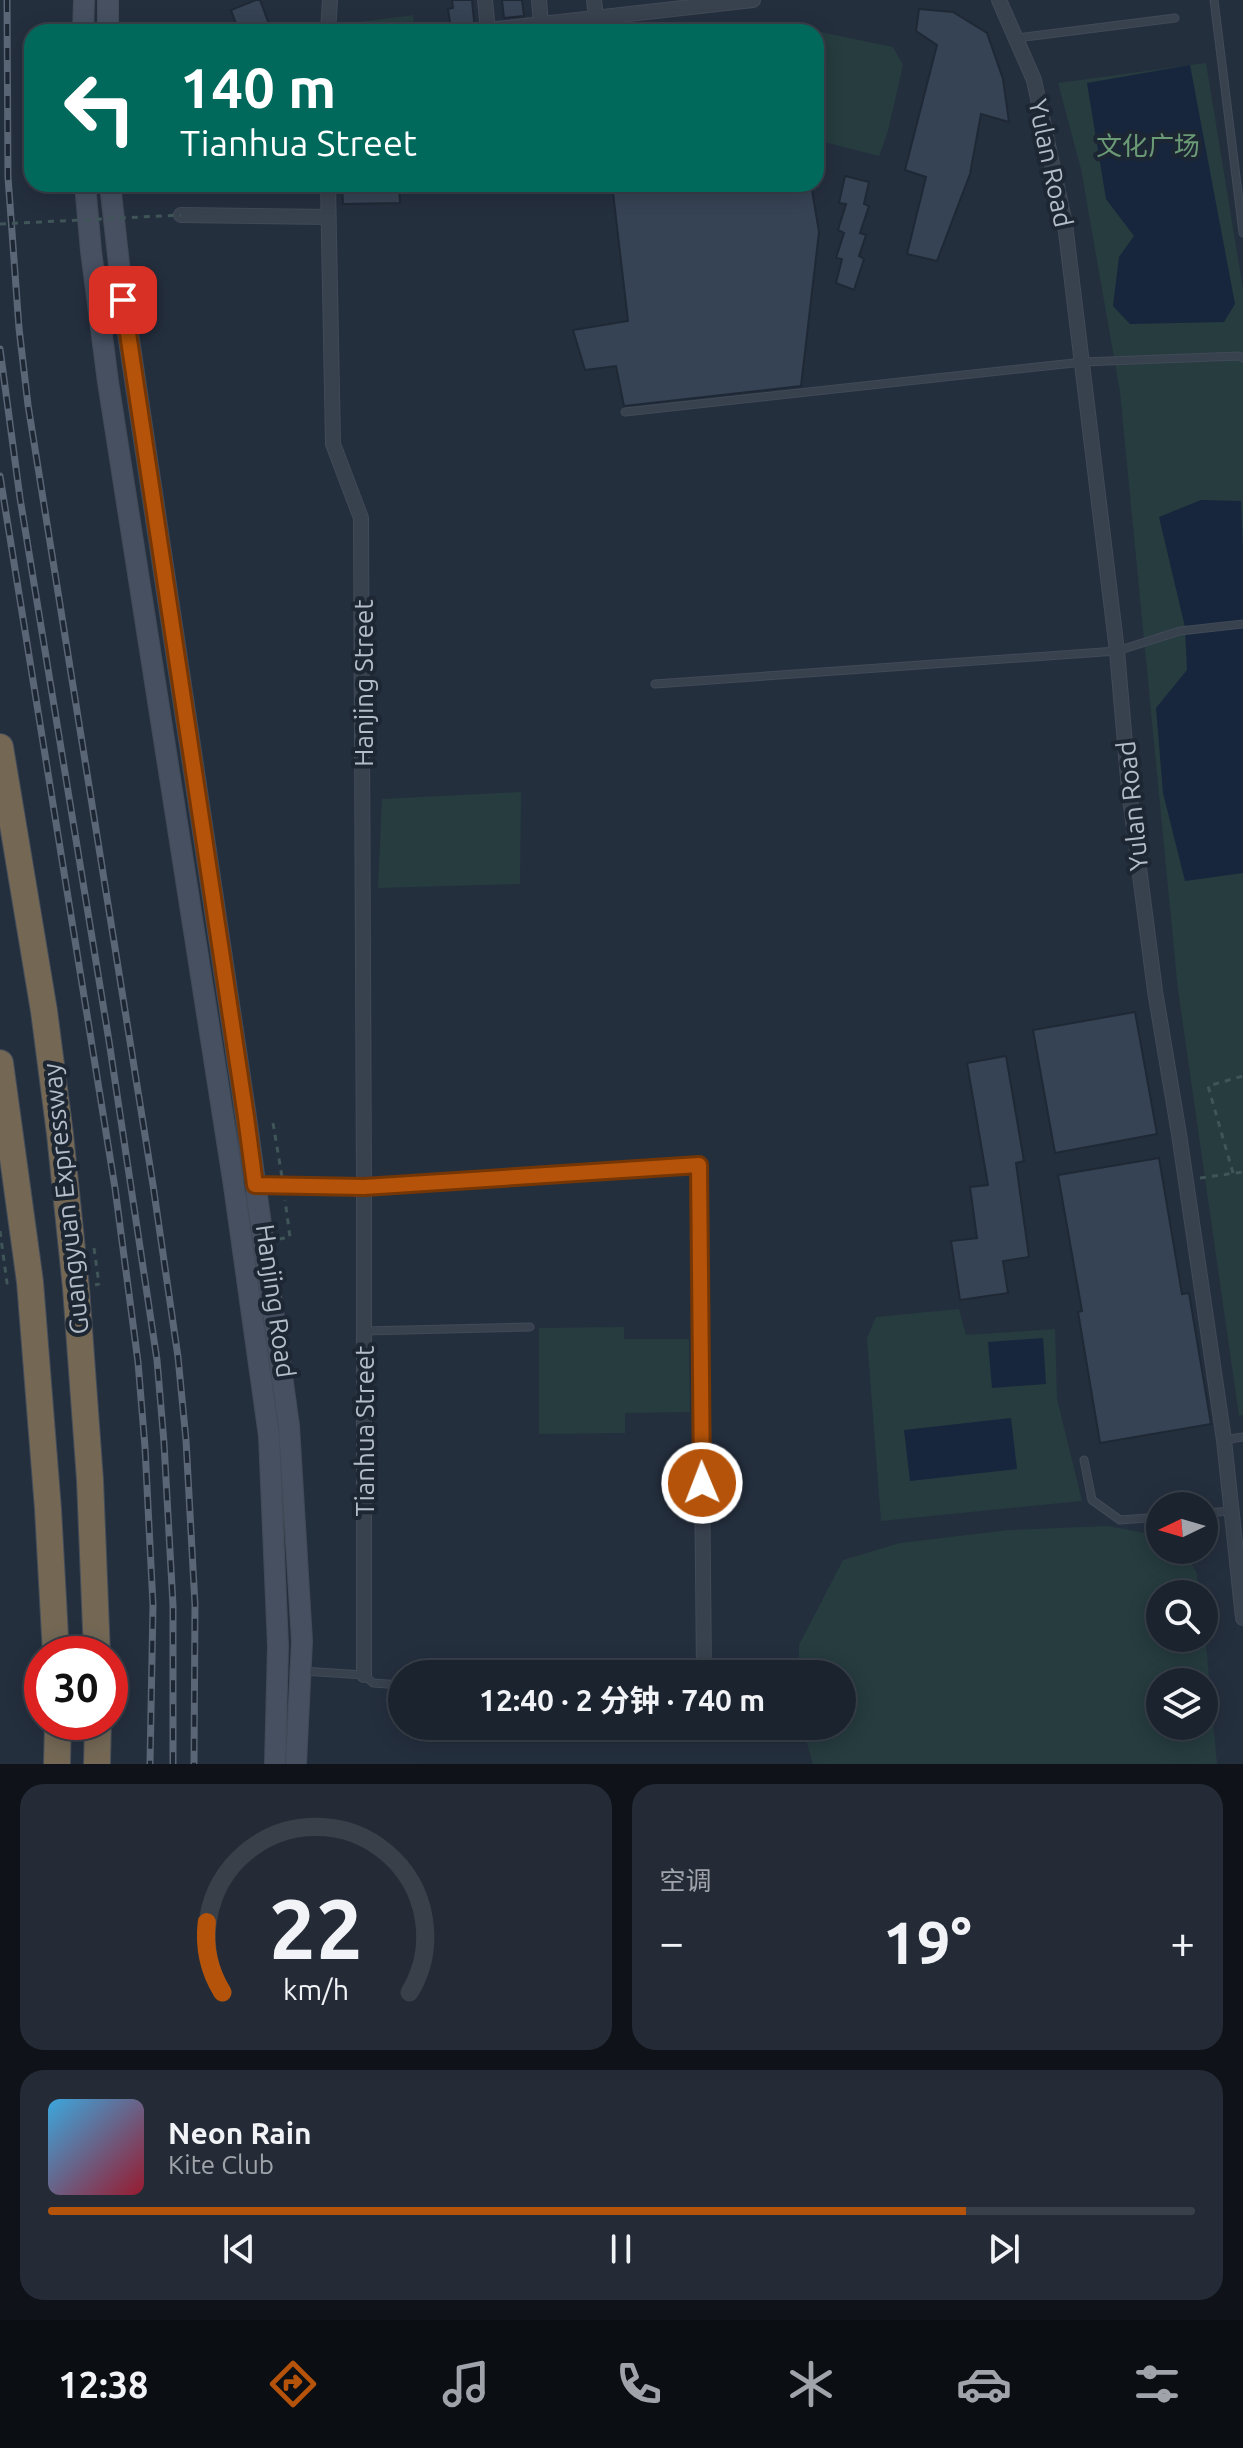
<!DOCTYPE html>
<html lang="zh">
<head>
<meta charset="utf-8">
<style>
  body { margin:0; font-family:Ubuntu,"Noto Sans SC",sans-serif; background:#242b36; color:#f1f3f6; height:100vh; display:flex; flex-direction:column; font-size:30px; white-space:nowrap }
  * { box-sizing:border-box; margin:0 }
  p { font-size:26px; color:#a0a4aa }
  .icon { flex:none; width:44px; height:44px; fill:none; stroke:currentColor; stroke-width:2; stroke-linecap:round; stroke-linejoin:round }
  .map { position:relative; height:1764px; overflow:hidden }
  .details { display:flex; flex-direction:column; gap:20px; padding:20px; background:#0f1319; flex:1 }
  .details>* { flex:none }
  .banner { position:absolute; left:24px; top:24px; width:800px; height:168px; border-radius:24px; box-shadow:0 4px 20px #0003,0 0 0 2px #39404a; background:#00695c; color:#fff; overflow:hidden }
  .needle { width:52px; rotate:265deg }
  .buttons { position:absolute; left:1146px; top:1492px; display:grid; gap:16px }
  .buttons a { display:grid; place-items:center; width:72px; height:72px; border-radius:50%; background:#1b232e; box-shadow:0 4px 20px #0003,0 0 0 2px #39404a; font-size:40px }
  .speed { position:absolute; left:24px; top:1636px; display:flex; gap:16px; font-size:40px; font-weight:700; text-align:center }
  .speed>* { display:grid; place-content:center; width:104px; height:104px; border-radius:50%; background:#1b232e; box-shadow:0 4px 20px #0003,0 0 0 2px #39404a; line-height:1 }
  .speed .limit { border:12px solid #d22; background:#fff; color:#111 }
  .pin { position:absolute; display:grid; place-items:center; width:68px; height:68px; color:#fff; margin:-34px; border-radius:16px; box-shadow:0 4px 12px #0006 }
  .me { position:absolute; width:88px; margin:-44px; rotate:359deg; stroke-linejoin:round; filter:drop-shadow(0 0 6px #0008) }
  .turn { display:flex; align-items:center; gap:28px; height:168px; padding:0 24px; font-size:36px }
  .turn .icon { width:104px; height:104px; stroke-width:2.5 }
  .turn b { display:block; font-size:56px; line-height:68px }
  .big { font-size:60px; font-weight:700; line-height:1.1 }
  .details .card { flex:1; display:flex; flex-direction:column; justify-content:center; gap:12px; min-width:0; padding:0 28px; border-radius:24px; background:#242b36 }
  .details .dial { align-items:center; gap:0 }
  .dial svg { height:208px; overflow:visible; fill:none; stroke:#39404a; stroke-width:7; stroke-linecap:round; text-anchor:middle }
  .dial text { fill:#f1f3f6; stroke:none }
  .song { display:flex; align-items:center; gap:24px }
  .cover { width:96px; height:96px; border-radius:12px; background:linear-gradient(135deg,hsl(200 70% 55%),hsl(350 70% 35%)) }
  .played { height:8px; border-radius:4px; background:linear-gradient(90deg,#b45309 80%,#39404a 80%) }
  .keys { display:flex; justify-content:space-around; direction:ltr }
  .heat { display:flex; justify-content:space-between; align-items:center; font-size:44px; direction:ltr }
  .details .tiles { flex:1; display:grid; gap:20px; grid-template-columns:1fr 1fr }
  .card:last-child { grid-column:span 2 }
  .trip { position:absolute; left:388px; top:1660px; width:468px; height:80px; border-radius:40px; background:#1b232e; box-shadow:0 4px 20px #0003,0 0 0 2px #39404a; font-weight:700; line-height:80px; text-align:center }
  .menu { display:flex; height:128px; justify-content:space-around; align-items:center; background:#0b0e12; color:#a0a4aa }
  .menu .icon { width:56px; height:56px }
  .menu .selected { color:#b45309 }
  .menu b { font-size:36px; color:#f1f3f6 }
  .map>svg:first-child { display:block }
</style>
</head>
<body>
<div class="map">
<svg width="1243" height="1764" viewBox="0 0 1243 1764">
  <rect width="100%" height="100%" fill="#242f3e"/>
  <path fill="#263c3f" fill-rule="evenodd" d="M413 15 415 32H345L344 24Z
    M786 25 893 47 903 65 888 131 879 156 816 140V32H778Z
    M1206 63 1243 289V1415L1239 1416 1178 990 1120 392 1081 169 1058 83Z
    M521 792 520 884 378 888 382 799Z
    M959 1309 966 1335 1055 1329 1057 1399 1082 1501 881 1521 867 1338 876 1317Z
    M624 1327V1339H689L690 1412 625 1413V1433L539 1434V1328Z
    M1108 1526 1160 1536V1550H1182L1196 1571 1200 1594H1160V1638H1204V1622L1217 1764H813L802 1726H842V1674H799V1645L843 1560 900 1543 1009 1530ZM1160 1682H1204V1726H1160Z"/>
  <path fill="#17263c" d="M1190 65 1235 304 1224 322 1130 324 1113 306 1119 257 1134 236 1106 199 1087 83Z
    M1201 500 1241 501 1243 552V873L1185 881 1163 793 1156 708 1187 670 1185 627 1159 517Z
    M1043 1338 1046 1384 992 1388 988 1342Z
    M1011 1418 1017 1469 910 1481 904 1430Z"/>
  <path fill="#364354" stroke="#1f2835" stroke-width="2" d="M256 0H260L272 32H239L231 10Z
    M452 0H472L475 31 456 32 455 23H450L448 9 453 8Z
    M502 0H522L524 16 504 18Z
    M919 9 953 12 987 33 1003 79 1009 122 981 114 970 174 937 261 907 254 926 177 905 170 937 45 916 31Z
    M845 176 869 182 864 204 869 206 860 233 866 235 859 256 864 259 854 290 836 283 842 259 836 258 844 233 838 230 846 204 839 203Z
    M342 184H399L400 203 343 204Z
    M612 184H811L819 232 801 386 624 406 616 366 585 370 573 330 628 321Z
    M1135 1012 1157 1134 1055 1153 1033 1030Z
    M1006 1056 1024 1161 1016 1163 1029 1257 1003 1261 1008 1293 960 1300 951 1241 977 1238 970 1187 988 1185 967 1063Z
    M1159 1158 1182 1294 1189 1293 1211 1424 1100 1443 1078 1312 1082 1311 1058 1175Z"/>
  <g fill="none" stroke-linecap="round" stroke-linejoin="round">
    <g stroke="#414a57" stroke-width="9">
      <path id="lane" d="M1214 0 1243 233
        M1017 38 1175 18
        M625 412 1083 362 1239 356 1243 358
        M655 684 1117 651 1180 631 1243 624
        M364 1331 530 1327
        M1224 1440 1243 1437
        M1084 1460 1092 1500 1120 1520 1160 1517
        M1204 1513 1232 1511
        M303 1671 364 1675 373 1683 402 1685"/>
    </g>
    <g stroke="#414a57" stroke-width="16">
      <path id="street" d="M485 0 488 30 753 0
        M539 0 541 24
        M594 0 596 17
        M999 0 1034 80 1065 224 1117 651 1129 790 1155 991 1179 1134 1224 1440 1243 1618
        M328 32 330 0
        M328 184 333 444 361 518 364 1187 699 1165 704 1674
        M181 215 328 217
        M247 1186 364 1187V1675"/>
    </g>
    <g stroke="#414a57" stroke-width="22">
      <path id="secondary" d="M83 32 84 0
        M108 32V0
        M85 184 91 251 108 382 234 1186 269 1436 278 1646 275 1764
        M110 184 123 300 246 1117 289 1426 302 1641 296 1764"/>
    </g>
    <g stroke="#434c59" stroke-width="28">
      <path id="highway" d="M0 747 44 1011 60 1134 76 1288 90 1480 97 1654
        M0 1063 30 1282 48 1509 56 1654
        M57 1764 58 1722
        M97 1764 98 1722"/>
    </g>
    <path stroke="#3f5557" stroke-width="3" stroke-dasharray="6 6" stroke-linecap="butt" d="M1233 1173 1208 1086 1243 1076
      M1200 1178 1243 1172
      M0 1231 7 1283H10
      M279 1239 290 1237 285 1200
      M94 1248 99 1284 95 1285"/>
    <use href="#lane" stroke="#38414e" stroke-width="7"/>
    <use href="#street" stroke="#38414e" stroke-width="14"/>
    <use href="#secondary" stroke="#465061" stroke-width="20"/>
    <use href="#highway" stroke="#746855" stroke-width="26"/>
    <g stroke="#5a6575" stroke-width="7">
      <path id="rail" d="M7 0 8 177 19 328 28 405 153 1185 178 1357 186 1440 195 1605 194 1764
        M0 349 20 498 109 1041 157 1360 164 1443 173 1605V1764
        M0 476 115 1188 138 1362 145 1447 153 1605 150 1764"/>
    </g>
    <use href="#rail" stroke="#1d2633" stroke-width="4" stroke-dasharray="12" stroke-linecap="butt"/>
    <path stroke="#3f5557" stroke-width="3" stroke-dasharray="6 6" stroke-linecap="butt" d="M0 224 181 215
      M273 1123 284 1189"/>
  </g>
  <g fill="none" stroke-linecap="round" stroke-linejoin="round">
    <g stroke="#753606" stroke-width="20">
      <path id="route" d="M123 300 246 1117 255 1185 364 1187 699 1165 702 1483"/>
    </g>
    <use href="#route" stroke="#b45309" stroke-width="14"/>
  </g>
  <g text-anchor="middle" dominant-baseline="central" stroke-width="8" stroke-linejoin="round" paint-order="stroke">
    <g font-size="26" fill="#6b9a76" stroke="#1d2633">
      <text x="1148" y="145">文化广场</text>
    </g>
    <g font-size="26" fill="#b4bcc9" stroke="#1d2633">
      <text transform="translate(1051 163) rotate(78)">Yulan Road</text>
      <text transform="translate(363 683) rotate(-90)">Hanjing Street</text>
      <text transform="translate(1132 806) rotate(-96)">Yulan Road</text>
      <text transform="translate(65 1199) rotate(-96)">Guangyuan Expressway</text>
      <text transform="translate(276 1301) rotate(82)">Hanjing Road</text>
      <text transform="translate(364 1431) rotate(-90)">Tianhua Street</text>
    </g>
  </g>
</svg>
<div class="buttons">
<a><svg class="needle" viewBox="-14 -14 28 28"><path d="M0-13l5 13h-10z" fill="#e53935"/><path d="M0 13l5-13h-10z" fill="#a0a4aa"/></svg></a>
<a><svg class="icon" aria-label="search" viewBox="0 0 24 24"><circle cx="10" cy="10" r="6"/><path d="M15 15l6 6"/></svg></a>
<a><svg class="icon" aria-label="layers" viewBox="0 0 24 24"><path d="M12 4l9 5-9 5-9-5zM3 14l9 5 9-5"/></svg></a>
</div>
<div class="speed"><div class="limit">30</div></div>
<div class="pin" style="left:123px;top:300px;background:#d93025"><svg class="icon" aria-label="arrive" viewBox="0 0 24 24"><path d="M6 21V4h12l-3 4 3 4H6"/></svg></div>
<svg class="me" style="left:702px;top:1483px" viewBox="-20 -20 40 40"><circle r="17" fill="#b45309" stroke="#fff" stroke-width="3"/><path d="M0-11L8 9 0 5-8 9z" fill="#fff"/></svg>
<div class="trip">12:40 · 2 分钟 · 740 m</div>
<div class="banner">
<div class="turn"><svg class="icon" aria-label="left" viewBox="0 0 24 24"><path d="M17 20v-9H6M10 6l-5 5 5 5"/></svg><div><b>140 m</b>Tianhua Street</div></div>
</div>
</div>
<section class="details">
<div class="tiles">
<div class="card dial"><svg viewBox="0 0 100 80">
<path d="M14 69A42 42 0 1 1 86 69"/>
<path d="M14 69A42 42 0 0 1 8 42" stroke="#b45309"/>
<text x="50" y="56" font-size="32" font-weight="700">22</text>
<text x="50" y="72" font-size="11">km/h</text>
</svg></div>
<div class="card"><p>空调</p>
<div class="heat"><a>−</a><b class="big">19°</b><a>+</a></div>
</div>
<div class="card">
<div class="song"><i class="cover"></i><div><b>Neon Rain</b><p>Kite Club</p></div></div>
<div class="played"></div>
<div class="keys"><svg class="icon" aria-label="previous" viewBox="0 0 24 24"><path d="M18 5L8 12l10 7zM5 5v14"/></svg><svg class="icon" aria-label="pause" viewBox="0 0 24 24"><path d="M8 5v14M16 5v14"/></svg><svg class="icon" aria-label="next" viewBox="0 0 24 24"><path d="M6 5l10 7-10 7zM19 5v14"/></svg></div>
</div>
</div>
</section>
<nav class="menu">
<b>12:38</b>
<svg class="icon selected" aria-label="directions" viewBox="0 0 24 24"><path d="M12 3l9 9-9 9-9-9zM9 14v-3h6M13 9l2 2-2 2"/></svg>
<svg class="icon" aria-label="music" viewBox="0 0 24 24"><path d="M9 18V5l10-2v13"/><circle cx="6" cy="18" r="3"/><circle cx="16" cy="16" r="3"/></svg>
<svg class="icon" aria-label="phone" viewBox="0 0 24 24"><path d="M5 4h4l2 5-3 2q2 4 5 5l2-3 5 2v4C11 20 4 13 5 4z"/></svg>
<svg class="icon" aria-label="climate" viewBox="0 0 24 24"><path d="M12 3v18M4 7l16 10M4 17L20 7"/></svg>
<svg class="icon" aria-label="car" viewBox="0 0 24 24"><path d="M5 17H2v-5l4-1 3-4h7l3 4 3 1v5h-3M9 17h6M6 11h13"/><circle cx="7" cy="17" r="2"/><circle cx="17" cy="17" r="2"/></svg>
<svg class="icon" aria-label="filters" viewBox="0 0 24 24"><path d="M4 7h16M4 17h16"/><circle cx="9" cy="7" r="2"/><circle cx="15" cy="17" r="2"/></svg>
</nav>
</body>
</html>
